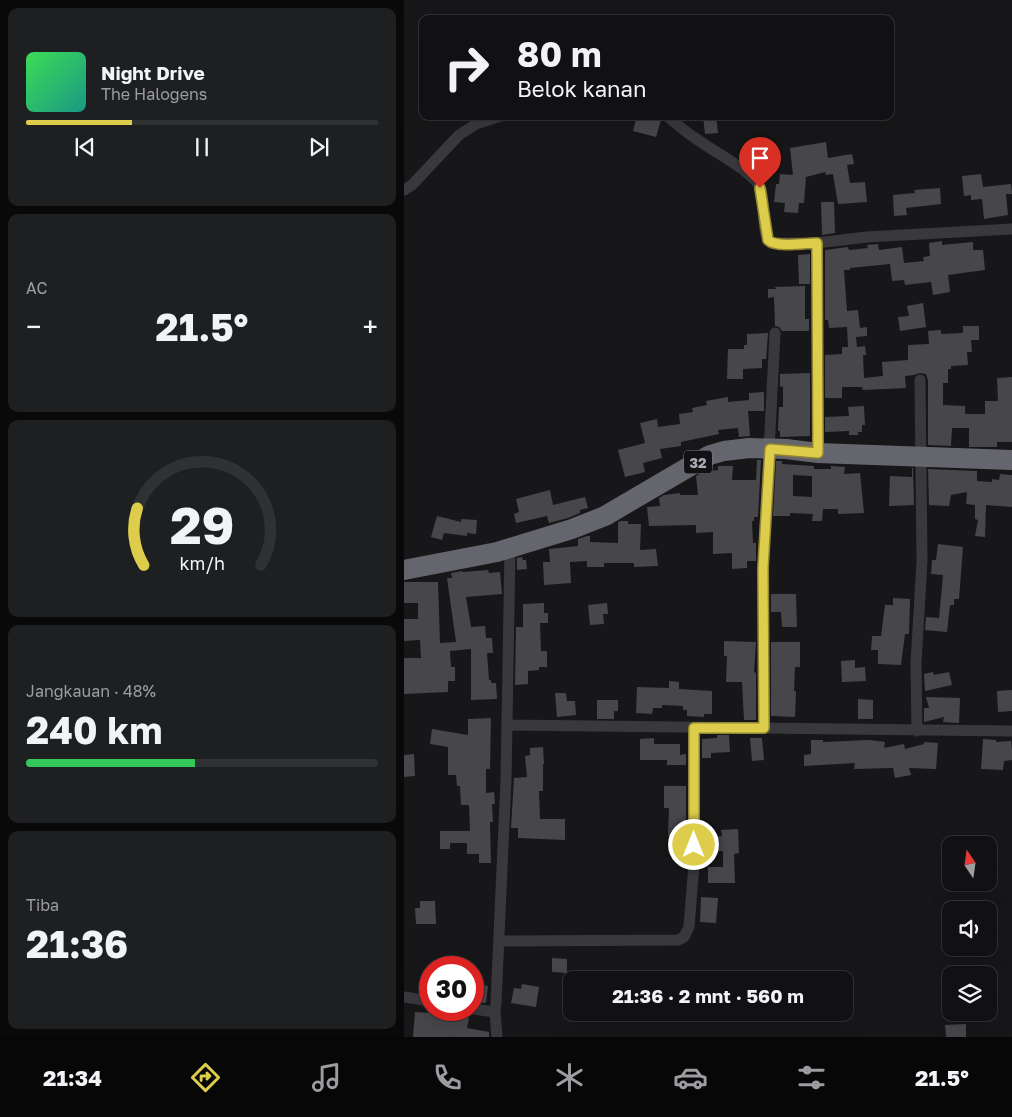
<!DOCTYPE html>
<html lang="id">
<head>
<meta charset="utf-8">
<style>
  body { margin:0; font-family:"Golos Text",sans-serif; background:#1e1f21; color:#f1f3f6; height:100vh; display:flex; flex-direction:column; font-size:19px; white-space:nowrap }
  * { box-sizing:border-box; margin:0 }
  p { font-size:16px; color:#9c9da0 }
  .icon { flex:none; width:28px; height:28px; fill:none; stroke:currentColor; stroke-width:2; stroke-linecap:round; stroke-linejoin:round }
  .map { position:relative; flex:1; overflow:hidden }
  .side { display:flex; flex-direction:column; gap:8px; padding:8px; background:#09090a; width:404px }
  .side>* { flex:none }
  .top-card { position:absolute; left:15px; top:15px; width:475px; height:105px; border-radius:10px; box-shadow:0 5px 20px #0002,0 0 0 1px #303133; background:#111113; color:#f1f3f6; overflow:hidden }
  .needle { width:32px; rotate:347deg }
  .controls { position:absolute; left:538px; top:836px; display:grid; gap:10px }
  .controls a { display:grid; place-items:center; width:55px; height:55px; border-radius:10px; background:#111113; box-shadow:0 5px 20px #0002,0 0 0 1px #303133; font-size:25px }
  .speed { position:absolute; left:15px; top:956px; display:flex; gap:10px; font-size:25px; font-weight:700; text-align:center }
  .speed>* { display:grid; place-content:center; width:65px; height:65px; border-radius:50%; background:#111113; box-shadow:0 5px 20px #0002,0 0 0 1px #303133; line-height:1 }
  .speed .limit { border:8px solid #d22; background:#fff; color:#111 }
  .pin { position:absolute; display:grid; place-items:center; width:42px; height:42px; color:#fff; margin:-51px -21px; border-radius:50% 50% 50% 0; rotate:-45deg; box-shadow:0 0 5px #0007 }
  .pin .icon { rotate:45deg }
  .me { position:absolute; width:55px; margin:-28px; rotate:0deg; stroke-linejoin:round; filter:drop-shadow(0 0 4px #0008) }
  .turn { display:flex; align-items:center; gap:18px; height:105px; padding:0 15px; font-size:22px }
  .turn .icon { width:65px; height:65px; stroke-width:2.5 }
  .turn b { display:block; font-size:35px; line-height:42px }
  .big { font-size:38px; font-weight:700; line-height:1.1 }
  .side .tile { flex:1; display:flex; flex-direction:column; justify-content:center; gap:8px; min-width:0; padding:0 18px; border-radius:10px; background:#1e1f21 }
  .side .dial { align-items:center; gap:0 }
  .dial svg { height:130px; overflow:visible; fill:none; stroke:#303133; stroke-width:7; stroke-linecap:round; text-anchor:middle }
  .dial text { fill:#f1f3f6; stroke:none }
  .song { display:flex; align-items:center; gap:15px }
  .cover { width:60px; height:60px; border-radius:8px; background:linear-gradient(135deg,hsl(130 70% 55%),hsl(170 70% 35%)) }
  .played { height:5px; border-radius:2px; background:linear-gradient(90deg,#ddcd4b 30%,#303133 30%) }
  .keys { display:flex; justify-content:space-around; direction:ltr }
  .heat { display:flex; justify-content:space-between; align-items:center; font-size:28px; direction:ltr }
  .charge { height:8px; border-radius:4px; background:linear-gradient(90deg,#34c759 48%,#303133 0) }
  .trip { position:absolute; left:159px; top:971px; width:290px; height:50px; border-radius:10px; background:#111113; box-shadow:0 5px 20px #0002,0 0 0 1px #303133; font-weight:700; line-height:50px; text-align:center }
  .menu { display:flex; height:80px; justify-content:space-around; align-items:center; background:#070708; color:#9c9da0 }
  .menu .icon { width:35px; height:35px }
  .menu .active { color:#ddcd4b }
  .menu b { font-size:22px; color:#f1f3f6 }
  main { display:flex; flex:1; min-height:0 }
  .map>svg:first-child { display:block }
</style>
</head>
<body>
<main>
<section class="side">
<div class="tile">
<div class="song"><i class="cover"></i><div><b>Night Drive</b><p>The Halogens</p></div></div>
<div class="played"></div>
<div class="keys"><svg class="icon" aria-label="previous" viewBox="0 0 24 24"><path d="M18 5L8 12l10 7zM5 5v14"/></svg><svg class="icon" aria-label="pause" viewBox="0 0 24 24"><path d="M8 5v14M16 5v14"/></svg><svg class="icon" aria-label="next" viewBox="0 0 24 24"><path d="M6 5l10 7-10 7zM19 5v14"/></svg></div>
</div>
<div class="tile"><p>AC</p>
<div class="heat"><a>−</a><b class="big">21.5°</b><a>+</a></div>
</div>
<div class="tile dial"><svg viewBox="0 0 100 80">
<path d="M14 69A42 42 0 1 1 86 69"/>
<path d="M14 69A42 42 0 0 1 10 34" stroke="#ddcd4b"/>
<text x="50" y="56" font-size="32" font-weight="700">29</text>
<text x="50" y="72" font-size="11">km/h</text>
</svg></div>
<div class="tile"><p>Jangkauan · 48%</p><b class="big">240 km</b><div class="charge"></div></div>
<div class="tile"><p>Tiba</p><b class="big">21:36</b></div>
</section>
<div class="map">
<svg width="609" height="1037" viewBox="0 0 609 1037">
  <rect width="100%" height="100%" fill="#171719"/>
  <path fill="#47474b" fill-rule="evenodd" d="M233 116H256L257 120 252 137 229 131Z
    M299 116H312L314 133 301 134Z
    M422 142 424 158 448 154 450 164 443 165 446 183 461 182 463 202 434 204 429 174 422 175 421 172 402 177 400 203H395L394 213 380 212 381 203 370 202 372 184H375L376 174 389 175 386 148Z
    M577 174 579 187 607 184 608 194H602L604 215 580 219 578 199 567 200V195L560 196 558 176Z
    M536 188 537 204 502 208 503 215 490 216 489 195 511 193 510 190Z
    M417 202H430L431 233 418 235Z
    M538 241V245L569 242V250H579L581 270 544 275 546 292 529 295 527 282 501 285 500 280 488 281 486 264 446 268V270H440L443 311 454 310 456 328 463 327V336L452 337 453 347 461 346 462 355H459L460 378 479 376 478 362 504 360V345L525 344 524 331 537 330V334L559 333V326H575V340H567L568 352H563L564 365 547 366V369H544V383H539V405L561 406V414H581V401H594L593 378 609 377V442H593V447H565V428H548L547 446 524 445V380L522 374 516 373 510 375 501 376 502 388 459 390 458 387H438V398H421V355L438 354V347H444L443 327 425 328 424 320H421V250L444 247 445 250 464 248 463 245 474 244 475 250 498 247 500 263 520 261 519 257 526 256 525 243Z
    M406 254V284H395L394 255Z
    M401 286V319H405V331H378L375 327 371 326 370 297 364 298V289H372L371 287Z
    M519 303 522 327 496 331 494 317 505 316 503 306Z
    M364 333 362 359H358V368L339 369V379H323L324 349H340V345H343V334Z
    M406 373V436L376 437V431H374L375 407H379V386L376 387V374Z
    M360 392V411H344L346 436 335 437 334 428 314 430 315 434 277 442V446L256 449 258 458 239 463 241 472 221 477 214 450 241 443 236 423 253 419 254 427 276 424 275 414 289 412 288 408 303 405 302 401 324 397V402L345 400V393Z
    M460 406 461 425H458V432H454V435H445V431L421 432V417L445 416 444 407Z
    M353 460H357L354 517H350V521H348L349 543H352V561H343V568L328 569V553L309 554V532L292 533V525L245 526 243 507 256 506 255 498 260 495 276 493V495H294L292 476 300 472 314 470V466H329L328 480H352Z
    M372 461H378V464L410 466V469H427V466L441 467 440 474 456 473 460 513 434 514V509H419L418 521H408L409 514 386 513V516H369ZM389 475 408 476V497L389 496Z
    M508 468H509L510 505 485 506 486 476 508 477Z
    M524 469 573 471V481L588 482V479L595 480 596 474 609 475V507L582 505 581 537 571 536 574 520 571 519V505L562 504 563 492 547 495 545 506 525 505Z
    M146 490 149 505 181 497 184 508 176 510V513L164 518 145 523 143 516 112 523 110 514 115 512 112 499Z
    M33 516 57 522V519L73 520 72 534 63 533V536L40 533 38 540 27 537Z
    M217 521H224V524H237L236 550 252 549 254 566 230 567V563H200V567H183V561L166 562 167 583 140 585 139 562H146L145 549 174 546V539L183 536H186V542L214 543V522Z
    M534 544 559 547 555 599H550V605H546L543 632 521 630 522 617 535 618 539 575 527 574 528 560H532Z
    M118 557 119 560H122L123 569 113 570V558Z
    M84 570 85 573 96 572 98 594 62 597 67 627 81 626 82 638H88L89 653H83L85 680H87V683H92L93 699 67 700V649L46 651 47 667H51V681H44V692L0 694V658H17L16 640 0 641V619H14V603H0V582H34L36 643 52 642 43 578H48L47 573 58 571 59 572Z
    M367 594H392L393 627H378L377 612H367Z
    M489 598 506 599 505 634H501L497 665 474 664V650H467L468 636H477L481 605H489Z
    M140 603V613H144V623H136L137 651H143V667H135V670L124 671V684L111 685 112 627H119V604Z
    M203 603 204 614H199L200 624 186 625 184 605Z
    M320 641 352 642 350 672 352 673V720H340L338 682H322L323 656H320Z
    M367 642H396V667H391L390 691H392L391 717 367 716Z
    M451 660V668L461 667 462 681 438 682 437 661Z
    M529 672 530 675 545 672 548 685 521 691 520 674Z
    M265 681 275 682V689L308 691V714H300V717L283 716V710H279V706L258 705V708H249L248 714 232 713 233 687 265 688Z
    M609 690 608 711 594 712 593 691Z
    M151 693H162L163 701H171L172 715 153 717Z
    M522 697 556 698 555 723 539 722 540 717 520 722V708H525Z
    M454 699 469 700V719H454Z
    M193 700H214V711H210V719H193Z
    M87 718 86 769H82V793L90 792 91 804H88L89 822H86L87 863H75V854H63V843H46V849H36V831H66L65 805H57L56 786H53L52 775H44V747L26 744 28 729 64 735V719Z
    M313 735H325L326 752 307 753V758H298V739L313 738Z
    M250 738V744H276V755L282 754V765H263V760H236V739Z
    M346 738H358L360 760 348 761Z
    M579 739 592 740V742L607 741 609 760 600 761 599 770 577 769Z
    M407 740H419V742L466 740 481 742 480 748 500 744 501 749 520 744V742L534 743 532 769 505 768 507 775 491 778 489 768 450 769 451 763 400 766V755L407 754Z
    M139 747 140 764H139V791H135L136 819H161V840L114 838V828H107L110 778 123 777 121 756 126 755V748Z
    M10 754 11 776 0 777V755Z
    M260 786H282V836H264L265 808H260Z
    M334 829 335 853 330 854 331 883H304V867H319V851L306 852 305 837 318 836 317 830Z
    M297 897 314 898 312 923 296 922Z
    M16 901H31L32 924H12L11 908H16Z
    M148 958 163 959V973L148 972Z
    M69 984 84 986 82 1003 69 1002Z
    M118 984 135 987 132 1007 107 1003 110 988 117 989Z
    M30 1010 46 1011 45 1015 65 1018 63 1028 85 1032V1037H9L11 1012 29 1013Z
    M562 1024V1037H542L541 1025Z"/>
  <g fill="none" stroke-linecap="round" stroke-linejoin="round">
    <path stroke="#39383d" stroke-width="11" d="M263 116C273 124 283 133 294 140 310 152 347 170 356 187 363 203 355 231 367 243H413
      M0 190 8 185 55 135 72 124 97 116
      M414 453 413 243 463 237 609 229
      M103 725 609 731
      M360 728 359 568 371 333
      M513 731 512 663 518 561 516 380
      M96 941 274 940 280 937 285 927 290 864V727
      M0 997 26 1001
      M69 1009 91 1012 92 1002 102 780 106 549
      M91 1012 93 1037"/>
    <path stroke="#65656e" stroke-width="20" d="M0 570 93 552 168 529 201 516 288 465 306 455 320 451 345 448 382 449 414 453 609 460"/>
  </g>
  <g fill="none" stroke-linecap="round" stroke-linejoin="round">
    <g stroke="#908531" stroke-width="12">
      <path id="route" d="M290 845V728H360L359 568 366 449 414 453 413 243C402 243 372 248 364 240L356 188"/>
    </g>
    <use href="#route" stroke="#ddcd4b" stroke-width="9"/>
  </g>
  <g text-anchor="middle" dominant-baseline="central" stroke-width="5" stroke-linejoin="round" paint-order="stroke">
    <rect fill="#121214" stroke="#7d7e86" stroke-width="1" x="280" y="450.5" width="28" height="23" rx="4"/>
    <g font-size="14" font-weight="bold" fill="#abacb7">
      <text x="294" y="462">32</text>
    </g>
  </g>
</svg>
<div class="controls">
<a><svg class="needle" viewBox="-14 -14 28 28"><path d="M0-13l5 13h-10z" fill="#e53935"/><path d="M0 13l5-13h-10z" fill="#9c9da0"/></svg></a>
<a><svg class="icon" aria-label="sound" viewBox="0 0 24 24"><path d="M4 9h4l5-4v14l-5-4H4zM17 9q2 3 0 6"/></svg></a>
<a><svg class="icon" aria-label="layers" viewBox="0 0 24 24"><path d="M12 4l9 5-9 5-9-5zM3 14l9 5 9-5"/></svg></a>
</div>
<div class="speed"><div class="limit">30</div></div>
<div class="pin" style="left:356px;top:188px;background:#d93025"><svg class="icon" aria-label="arrive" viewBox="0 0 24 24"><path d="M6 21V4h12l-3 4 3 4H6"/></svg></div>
<svg class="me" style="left:290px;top:845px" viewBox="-20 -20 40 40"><circle r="17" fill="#ddcd4b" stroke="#fff" stroke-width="3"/><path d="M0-11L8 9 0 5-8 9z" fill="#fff"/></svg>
<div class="trip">21:36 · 2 mnt · 560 m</div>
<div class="top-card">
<div class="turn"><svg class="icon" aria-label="right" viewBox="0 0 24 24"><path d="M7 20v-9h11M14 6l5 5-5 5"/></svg><div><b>80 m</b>Belok kanan</div></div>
</div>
</div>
</main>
<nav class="menu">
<b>21:34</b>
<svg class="icon active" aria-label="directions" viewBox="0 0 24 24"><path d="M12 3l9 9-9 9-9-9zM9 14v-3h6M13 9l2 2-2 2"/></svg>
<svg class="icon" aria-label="music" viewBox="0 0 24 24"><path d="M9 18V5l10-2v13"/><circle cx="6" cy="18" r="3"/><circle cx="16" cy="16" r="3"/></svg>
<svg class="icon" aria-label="phone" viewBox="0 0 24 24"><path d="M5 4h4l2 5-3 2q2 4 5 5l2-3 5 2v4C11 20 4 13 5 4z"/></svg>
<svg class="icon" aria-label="climate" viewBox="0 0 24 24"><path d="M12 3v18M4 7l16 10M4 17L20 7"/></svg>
<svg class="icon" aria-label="car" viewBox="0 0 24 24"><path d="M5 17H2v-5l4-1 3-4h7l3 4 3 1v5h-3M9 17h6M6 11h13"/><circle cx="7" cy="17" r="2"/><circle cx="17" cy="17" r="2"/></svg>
<svg class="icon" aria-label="filters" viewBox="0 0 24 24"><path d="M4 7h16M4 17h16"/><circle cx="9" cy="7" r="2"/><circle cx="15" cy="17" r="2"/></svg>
<b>21.5°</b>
</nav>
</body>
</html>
